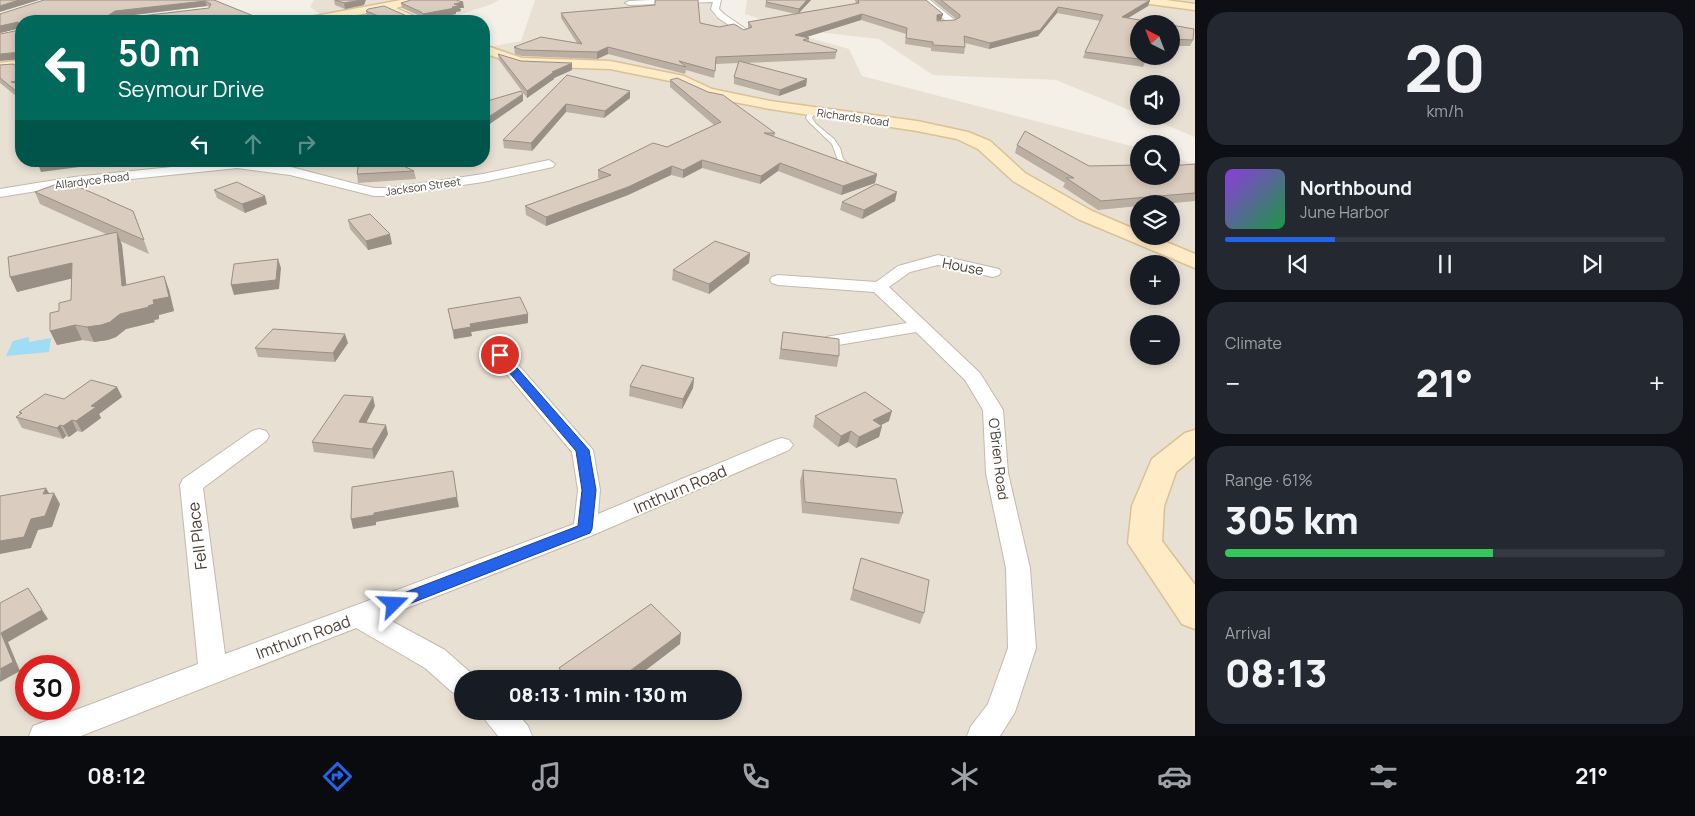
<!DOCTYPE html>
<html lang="en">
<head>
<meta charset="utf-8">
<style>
  body { margin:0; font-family:Manrope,sans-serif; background:#242831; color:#f1f3f6; height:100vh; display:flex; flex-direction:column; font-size:19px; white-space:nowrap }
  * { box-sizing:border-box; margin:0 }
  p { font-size:16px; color:#9ea1a6 }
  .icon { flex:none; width:28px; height:28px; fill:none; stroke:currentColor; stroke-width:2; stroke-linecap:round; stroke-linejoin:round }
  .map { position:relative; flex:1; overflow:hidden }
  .sheet { display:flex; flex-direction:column; gap:12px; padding:12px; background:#0d0f14; width:500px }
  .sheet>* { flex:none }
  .hud { position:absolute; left:15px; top:15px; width:475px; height:152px; border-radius:20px; box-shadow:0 2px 8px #0003; background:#00695c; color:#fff; overflow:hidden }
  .needle { width:32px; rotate:318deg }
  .tools { position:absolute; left:1130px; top:15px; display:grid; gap:10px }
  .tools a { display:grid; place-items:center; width:50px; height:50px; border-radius:50%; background:#171b24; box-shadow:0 2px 8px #0003; font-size:25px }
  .speed { position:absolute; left:15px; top:655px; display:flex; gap:10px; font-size:25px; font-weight:700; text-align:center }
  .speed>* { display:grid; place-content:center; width:65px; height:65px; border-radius:50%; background:#171b24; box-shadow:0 2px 8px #0003; line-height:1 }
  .speed .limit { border:8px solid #d22; background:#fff; color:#111 }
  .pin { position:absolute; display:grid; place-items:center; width:42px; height:42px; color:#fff; margin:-21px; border:2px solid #fff; border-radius:50%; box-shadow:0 1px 5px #0007 }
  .me { position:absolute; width:55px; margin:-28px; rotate:69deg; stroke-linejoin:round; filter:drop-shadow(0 0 4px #0008) }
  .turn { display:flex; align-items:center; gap:18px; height:105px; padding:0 20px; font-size:22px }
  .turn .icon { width:65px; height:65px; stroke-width:2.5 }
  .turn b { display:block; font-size:35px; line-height:42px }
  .lanes { display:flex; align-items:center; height:48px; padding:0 20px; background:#0003; justify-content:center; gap:25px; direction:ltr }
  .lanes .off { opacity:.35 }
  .big { font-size:38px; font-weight:800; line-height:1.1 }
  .sheet .widget { flex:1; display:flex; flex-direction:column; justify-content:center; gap:8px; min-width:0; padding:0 18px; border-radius:20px; background:#242831 }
  .sheet .dial { align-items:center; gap:0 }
  .dial b { font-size:65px; line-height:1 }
  .song { display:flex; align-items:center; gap:15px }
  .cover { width:60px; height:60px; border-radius:8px; background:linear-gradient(135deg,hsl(270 70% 55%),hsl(140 70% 35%)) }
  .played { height:5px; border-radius:2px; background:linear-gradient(90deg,#2563eb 25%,#363941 25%) }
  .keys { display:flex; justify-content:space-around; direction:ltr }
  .heat { display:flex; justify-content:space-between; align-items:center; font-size:28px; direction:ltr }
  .charge { height:8px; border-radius:4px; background:linear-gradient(90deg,#34c759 61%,#363941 0) }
  .trip { position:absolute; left:454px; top:670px; width:288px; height:50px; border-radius:25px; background:#171b24; box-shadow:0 2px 8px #0003; font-weight:800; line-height:50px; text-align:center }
  .tab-bar { display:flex; height:80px; justify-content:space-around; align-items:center; background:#090b0e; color:#9ea1a6 }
  .tab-bar .icon { width:35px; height:35px }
  .tab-bar .current { color:#2563eb }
  .tab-bar b { font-size:22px; color:#f1f3f6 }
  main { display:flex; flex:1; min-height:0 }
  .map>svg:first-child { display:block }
</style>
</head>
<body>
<main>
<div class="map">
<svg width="1195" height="736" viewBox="0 0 1195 736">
  <rect width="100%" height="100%" fill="#f4efe7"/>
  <path fill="#e9e0d4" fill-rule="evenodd" d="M314 0H397L323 16 310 7Z
    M429 0H499L492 4 441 21H436L403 5Z
    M535 0H714L715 17 749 36 800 35 849 49 862 76 1139 148V176H1171V157L1195 164V736H0V71L21 68V161H484V48L521 41ZM1139 204H1171V236H1139ZM1139 264H1171V296H1139ZM1139 324H1171V356H1139ZM26 666H69V709H26ZM462 679H732V711H462Z
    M747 0H1195V137L1144 116H1171V84H1139V114L1056 80 933 75 879 39 790 29 745 14ZM1139 24H1171V56H1139Z"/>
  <path fill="#9fdcf5" d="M29 337V342L51 338 49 352 6 356 13 341Z"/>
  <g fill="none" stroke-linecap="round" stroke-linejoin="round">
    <g stroke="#c3b8ab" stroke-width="2">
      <path id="lane" d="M812 109 815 111 812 118 816 124 834 139 840 148 843 159 851 166V168H847L839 163 832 144 809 122 806 118 809 111Z"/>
    </g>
    <g stroke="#c3b8ab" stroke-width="2">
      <path id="street" d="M651 0H721L719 9 724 14 750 32 743 34 718 18 711 9 713 2 629 5 625 3 629 1Z
        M921 0H930L957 22 953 24 937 26V22L946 21Z
        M549 160 555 164 553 167 483 182 390 196H374L290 175 237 168 74 185 0 197V189L74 177 230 161H249L291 167 352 183 374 188H390L483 174Z
        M938 255 999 269 1001 272 999 275 993 277 938 265 910 272 889 287 980 373 1003 410 1008 473 1030 568 1036 648 1015 712 1000 736H967L971 726 988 704 1008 648 1006 568 986 473 983 410 965 380 916 332 832 346 826 345 823 341 826 337 907 323 874 292 778 285 772 283 770 280 772 277 778 275 876 282 898 266Z
        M500 349 506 351 593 450 600 490 598 514 775 440 782 438 789 440 793 445 789 450 593 535 384 617 445 650 472 674 474 679H462V696L452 692 425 668 356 628 81 736H29L33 726 198 664 180 485 183 479 252 431 259 429 266 431 269 436 266 441 203 488 225 654 574 524 578 490 572 452 494 359 491 355 494 351Z
        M481 711H515L528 726 532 736H498L486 721Z"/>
    </g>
    <g stroke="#dbc095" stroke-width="3">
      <path id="secondary" d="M401 0H418L417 2 396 8 421 19 422 21H408L385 10 323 21H299L305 18Z
        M1137 0H1166L1195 4V10L1142 3Z
        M484 45 522 58 610 61 684 76 712 89 770 101 917 121 968 132 990 141 1025 173 1092 211 1139 231V236H1152L1195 254V268L1078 219 1013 181 978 149 957 139 917 131 770 109 708 97 675 82 610 69 521 66 484 53Z
        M21 60V68L0 71V63Z
        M1195 430V456L1176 472 1164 506 1162 541 1195 585V629L1182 624 1128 543 1132 506 1152 459 1185 433Z"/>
    </g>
    <use href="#lane" fill="#fff" fill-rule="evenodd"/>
    <use href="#street" fill="#fff" fill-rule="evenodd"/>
    <use href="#secondary" fill="#ffebc6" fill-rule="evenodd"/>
  </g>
  <path fill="#bbafa3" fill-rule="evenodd" d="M214 0 266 21 21 59 20 28 0 33V14ZM207 6 209 7V8L132 17H117Z
    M334 0 364 5 345 9 335 5Z
    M811 0 799 13 856 4 855 0H926L943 14 941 20H937V21L955 20 956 19 933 0H1150L1148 6 1128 18 1139 24V56L1146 60 1143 67 1083 58 1085 52 1100 21 1057 13 1038 36 989 49 965 43V47L964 54 931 51V48L905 44 906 34 861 20 806 37 809 38V42L837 50 835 59 745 63 807 79 806 86 779 96 734 84V77L738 63 716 64 714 78 686 70 685 74 608 54 597 59 522 56 515 54 514 47 577 43 561 18V13L700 23 719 27 744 30 748 28V22L796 14 765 7 766 2Z
    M401 3 464 8H460L461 11 456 12V14L424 20 422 17 402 8Z
    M366 11 409 17 410 21H378L367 17Z
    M1171 25 1193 40 1190 46H1171Z
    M498 54 521 61 572 70 554 78V79L527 98 499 60Z
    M0 65 21 69V100L0 83Z
    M567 75 630 98 604 118 566 112 532 151 504 148 503 140Z
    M670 80 775 133 774 137 877 174 875 183 841 195 778 171 760 184 702 168 683 178 671 175 628 195 546 226 526 215 525 206 600 179 598 178V170L667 147 714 125 670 87Z
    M1017 145 1089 166 1139 176 1195 164V201L1164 204H1139V206L1098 210 1063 187 1065 183 1015 153Z
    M414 171 416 179 358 183 357 174Z
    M214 190 267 204 245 213 217 198Z
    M35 192 109 200 110 201 133 211 149 254 120 241 122 245 126 285 164 276 169 290 174 311 159 315V319L154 320 155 322 126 329 116 337 108 340 94 342 82 340 57 345 50 331 59 311 71 300V278L17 292 106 234 40 204Z
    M895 201 862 219 840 210 842 202Z
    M348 220 392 244 368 250 350 229Z
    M750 253 749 263 709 294 672 280 673 270Z
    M448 309 528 323 471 332 472 336 454 339Z
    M783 332 839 356 837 367 779 359Z
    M348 343 335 362 258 357 255 348Z
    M694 378 693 388 682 409 629 396 630 386Z
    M117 387 122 397 99 414 101 418 82 432 77 431 69 437 66 436 63 439 22 428 16 417 20 414 19 412 64 399Z
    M375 406 366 422 388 434 374 459 314 452 312 442Z
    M815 416 889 421 881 425 882 426 879 437 856 448 848 442 838 447 813 427Z
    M803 470 903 513 899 524 802 513 800 481Z
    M861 558 924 613 920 624 850 600Z
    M680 644 634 679H559V668Z"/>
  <path fill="#998f85" d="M19 0H39L0 12V6Z
    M362 0H366L364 5 345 9 344 3Z
    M807 0H811L798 14 799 9Z
    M1150 0 1148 6 1120 23 1122 17Z
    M205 1 207 6 117 17 111 21 109 15 115 11Z
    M463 2 464 8H460L461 11 456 12V14L424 20 423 14 454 4Z
    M1058 7 1057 13 1038 36 989 49 990 43Z
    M862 14 861 20 794 41 795 35Z
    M943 14 941 20 936 21 937 15Z
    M409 17 410 21H391Z
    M18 22 21 28 0 33V26Z
    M608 47V54L597 59V52Z
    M21 52V59L0 61V54Z
    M490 55V62L484 64V57Z
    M572 63V70L554 78V79L527 98V91L552 72Z
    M807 79 806 86 779 96 780 90Z
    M21 80V88L11 82Z
    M630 91V98L604 118 605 111Z
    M523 94V101L484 128V120Z
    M566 104V112L532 151 531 143Z
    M702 160V168L683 178V170Z
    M59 161H86L87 166 41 172 38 164Z
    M780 163 778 171 760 184 761 176Z
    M672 166 671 175 628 195 546 226V217Z
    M877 174 875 183 841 195 843 186Z
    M897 192 895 201 862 219 864 210Z
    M265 196 267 204 245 213 242 204Z
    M117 232 122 245 128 300 122 286Z
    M390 234 392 244 368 250 366 241Z
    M750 253 749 263 709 294V284Z
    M278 259 281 268 279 289 234 295 231 285Z
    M72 263 78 277 17 292 10 277Z
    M164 276 169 290 174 311 159 315V319L154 320 155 322 126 329 116 337 108 340 94 342 87 327 120 314 148 306 153 300Z
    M528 314V323L471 332 472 336 454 339 453 330 470 324Z
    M75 325 82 340 57 345 50 331Z
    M345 334 348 343 335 362 333 353Z
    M694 378 693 388 682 409 683 399Z
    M117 387 122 397 99 414 101 418 82 432 76 421 91 406Z
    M373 397 375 406 362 431 359 422Z
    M892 411 889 421 871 430 873 420Z
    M72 420 77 431 69 437 63 426Z
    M60 425 66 436 63 439 57 428Z
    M386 425 388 434 374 459 372 449Z
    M882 426 879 437 856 448 859 437Z
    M851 431 848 442 838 447 841 436Z
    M46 488 52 498 54 493 60 504 52 527 38 530 31 548 0 554V541L31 519Z
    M457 497 459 507 376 522V525L353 529 351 519 374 513Z
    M28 588 48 619 8 642 20 671 0 682 1 633Z
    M681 633 680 644 634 679H619Z"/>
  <path fill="#daccbe" stroke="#998f85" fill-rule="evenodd" d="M0 0H19L0 6Z
    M44 0H214L266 21H21V52L0 54V34L20 30V24L18 22 0 26V14ZM205 1 211 4 209 8 132 17H111L109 15 115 11Z
    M335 0H362L344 3Z
    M411 0H456L463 2 454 4 460 6 452 7 455 8 423 14 421 12 401 3Z
    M655 0H698L700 23 719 27 734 24 744 30 752 27 748 22 859 3 858 0H926L943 14 937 15V21L955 20 960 17V15L941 0H1150L1122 17 1162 24H1139V56H1145L1146 60 1085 52 1103 15 1058 7 1040 30 990 43 964 36 965 47 933 45V42L906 38 907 28 862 14 795 35 809 38 803 40 837 50 836 52 716 57 715 71 679 61 686 67 608 47 597 52 522 50 514 47 541 37 582 44 561 13 655 5Z
    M767 0H807L799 9 766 2Z
    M384 6 409 17 391 21 366 11 368 9Z
    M1171 25 1194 29 1193 40 1171 39Z
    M484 53 490 55 484 57Z
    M498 54 521 61 572 63 552 72H554L527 91Z
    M739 61 807 79 780 90 734 77Z
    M13 64 21 69V80L11 82 21 84V95L0 78V65Z
    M567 75 630 91 605 111 566 104 531 143 503 140Z
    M677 78 708 92 723 95 775 133H764L877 174 843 186 780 163 761 176 702 160 683 170 672 166 628 187 546 217 525 206 611 175 598 170 653 143 667 147 721 122 670 80Z
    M521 91 523 94 484 120V102Z
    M1025 131 1089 166 1139 165V176H1171V166L1195 164V193L1101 201 1066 178H1074L1017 145Z
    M39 161H59L38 164Z
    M359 161H393L414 171 357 174Z
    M65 181 109 200H108L133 211 144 240 35 192Z
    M237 182 265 196 242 204 214 190Z
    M876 184 897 192 864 210 842 202Z
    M370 214 390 234 366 241 348 220Z
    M117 232 122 286 164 276 169 297 153 300 154 304 148 306 149 307 120 314 110 322 101 325 87 327 75 325 50 331V313L59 311V303L71 300 72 263 10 277 8 257Z
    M715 241 750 253 709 284 673 270Z
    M278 259 276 280 231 285 234 264Z
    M520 297 528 314 470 324 471 327 453 330 448 309Z
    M273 329 345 334 333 353 255 348Z
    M783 332 839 339V356L781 349Z
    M642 365 694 378 683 399 630 386Z
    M91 380 117 387 91 406 96 407 76 421 72 420 63 426 60 425 57 428 16 417 22 413 19 412 45 394 64 399Z
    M865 392 892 411 873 420 882 426 859 437 851 431 841 436 815 416Z
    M344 395 373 397 359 422 386 425 372 449 312 442Z
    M803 470 896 479 903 513 805 502Z
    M453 471 457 497 374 513V515L351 519 352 487Z
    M46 488 43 494 54 493 45 516 31 519 24 537 0 541V496Z
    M861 558 929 580 924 613 853 589Z
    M28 588 42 610 1 633 13 662 0 669V603Z
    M651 604 681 633 619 679H568L559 668Z"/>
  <path fill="#2563eb" stroke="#184099" d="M500 352 504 353 589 450 596 490 592 529 590 533 399 608 394 610 388 608 386 604 388 599 578 526 582 490 576 451 496 357 495 355Z"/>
  <g text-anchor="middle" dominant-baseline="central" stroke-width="4" stroke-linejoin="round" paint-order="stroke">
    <g font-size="11" fill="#483e35" stroke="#fff">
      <text transform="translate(853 117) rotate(8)">Richards Road</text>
      <text transform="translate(92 180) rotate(-7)">Allardyce Road</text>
      <text transform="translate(423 186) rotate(-8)">Jackson Street</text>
    </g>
    <g font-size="14" fill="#483e35" stroke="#fff">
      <text transform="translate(963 266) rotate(11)">House</text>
      <text transform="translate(999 459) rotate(83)">O'Brien Road</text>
    </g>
    <g font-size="16" fill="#483e35" stroke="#fff">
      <text transform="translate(680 489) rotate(-23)">Imthurn Road</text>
      <text transform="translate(197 536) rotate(-97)">Fell Place</text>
      <text transform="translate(303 637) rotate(-20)">Imthurn Road</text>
    </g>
  </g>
</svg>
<div class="tools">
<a><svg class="needle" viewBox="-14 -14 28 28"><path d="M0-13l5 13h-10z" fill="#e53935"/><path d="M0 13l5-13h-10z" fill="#9ea1a6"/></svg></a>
<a><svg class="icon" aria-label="sound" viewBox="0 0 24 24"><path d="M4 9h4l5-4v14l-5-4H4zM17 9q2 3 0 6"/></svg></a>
<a><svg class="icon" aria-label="search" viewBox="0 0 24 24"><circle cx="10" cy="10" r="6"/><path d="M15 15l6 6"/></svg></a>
<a><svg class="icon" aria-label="layers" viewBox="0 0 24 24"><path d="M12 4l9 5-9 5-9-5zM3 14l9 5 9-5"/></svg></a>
<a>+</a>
<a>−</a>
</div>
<div class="speed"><div class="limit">30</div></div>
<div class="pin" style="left:500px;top:355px;background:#d93025"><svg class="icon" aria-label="arrive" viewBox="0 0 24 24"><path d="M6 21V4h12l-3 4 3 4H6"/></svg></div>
<svg class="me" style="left:394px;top:604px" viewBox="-20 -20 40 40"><path d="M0-17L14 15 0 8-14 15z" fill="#2563eb" stroke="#fff" stroke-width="4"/></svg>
<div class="trip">08:13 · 1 min · 130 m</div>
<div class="hud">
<div class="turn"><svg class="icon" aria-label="left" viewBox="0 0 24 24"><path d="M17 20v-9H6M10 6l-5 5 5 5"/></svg><div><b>50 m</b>Seymour Drive</div></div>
<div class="lanes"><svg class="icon" aria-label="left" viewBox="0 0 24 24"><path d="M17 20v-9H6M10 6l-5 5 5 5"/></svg><svg class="icon off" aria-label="ahead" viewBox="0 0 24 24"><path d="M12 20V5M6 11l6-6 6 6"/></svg><svg class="icon off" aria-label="right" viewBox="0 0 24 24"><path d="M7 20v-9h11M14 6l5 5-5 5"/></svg></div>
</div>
</div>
<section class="sheet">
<div class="widget dial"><b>20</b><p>km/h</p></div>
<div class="widget">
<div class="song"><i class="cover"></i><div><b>Northbound</b><p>June Harbor</p></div></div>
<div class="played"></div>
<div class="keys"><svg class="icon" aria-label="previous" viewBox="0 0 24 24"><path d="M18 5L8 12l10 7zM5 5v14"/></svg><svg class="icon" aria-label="pause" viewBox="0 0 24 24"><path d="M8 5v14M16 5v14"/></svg><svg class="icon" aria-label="next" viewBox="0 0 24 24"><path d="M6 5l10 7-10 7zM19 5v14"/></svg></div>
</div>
<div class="widget"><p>Climate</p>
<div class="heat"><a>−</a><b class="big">21°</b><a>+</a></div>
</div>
<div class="widget"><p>Range · 61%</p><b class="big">305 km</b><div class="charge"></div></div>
<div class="widget"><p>Arrival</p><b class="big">08:13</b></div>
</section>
</main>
<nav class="tab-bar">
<b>08:12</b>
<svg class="icon current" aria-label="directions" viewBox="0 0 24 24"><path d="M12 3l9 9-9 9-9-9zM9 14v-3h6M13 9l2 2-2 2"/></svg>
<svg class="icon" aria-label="music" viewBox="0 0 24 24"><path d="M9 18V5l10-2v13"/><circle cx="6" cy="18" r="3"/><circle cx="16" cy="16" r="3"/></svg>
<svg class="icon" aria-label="phone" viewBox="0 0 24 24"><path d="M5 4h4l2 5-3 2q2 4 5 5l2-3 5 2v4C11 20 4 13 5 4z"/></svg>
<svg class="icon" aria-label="climate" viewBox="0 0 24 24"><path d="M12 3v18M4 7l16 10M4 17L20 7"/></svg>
<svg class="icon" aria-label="car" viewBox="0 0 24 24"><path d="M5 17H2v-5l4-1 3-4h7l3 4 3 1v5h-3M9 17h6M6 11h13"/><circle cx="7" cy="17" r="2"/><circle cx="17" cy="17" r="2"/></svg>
<svg class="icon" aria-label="filters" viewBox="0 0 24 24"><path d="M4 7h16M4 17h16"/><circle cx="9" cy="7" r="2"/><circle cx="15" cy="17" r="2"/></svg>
<b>21°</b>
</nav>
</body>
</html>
